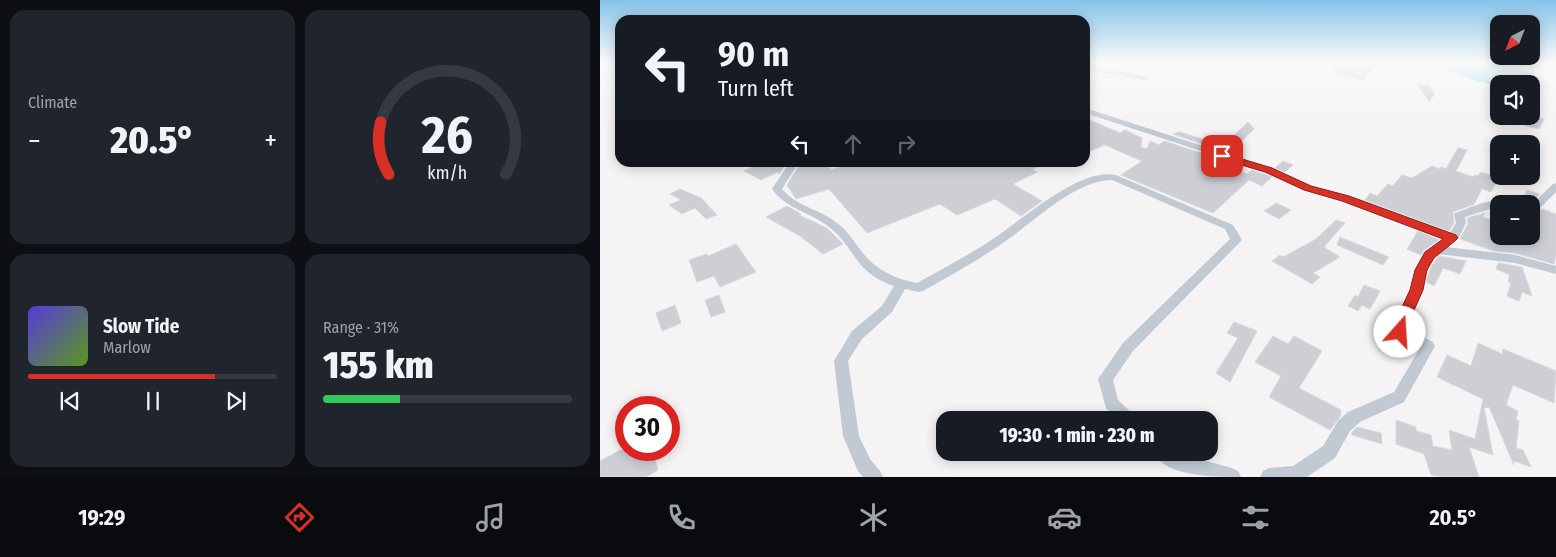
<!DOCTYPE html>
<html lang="en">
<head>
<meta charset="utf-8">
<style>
  body { margin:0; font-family:"Fira Sans Condensed",sans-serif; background:#20242c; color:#f1f3f6; height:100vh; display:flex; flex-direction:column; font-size:19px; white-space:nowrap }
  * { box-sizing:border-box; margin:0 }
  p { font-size:16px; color:#9ea1a6 }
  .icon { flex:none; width:28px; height:28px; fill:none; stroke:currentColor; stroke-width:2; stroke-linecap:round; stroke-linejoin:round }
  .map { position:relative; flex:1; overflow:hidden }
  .drawer { display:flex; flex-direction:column; gap:10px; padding:10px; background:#0d0f14; width:600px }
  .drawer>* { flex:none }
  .banner { position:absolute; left:15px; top:15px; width:475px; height:152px; border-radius:15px; box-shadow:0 2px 12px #0003; background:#171b24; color:#f1f3f6; overflow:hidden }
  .needle { width:32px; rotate:222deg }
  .controls { position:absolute; left:890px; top:15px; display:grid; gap:10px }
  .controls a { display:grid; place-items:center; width:50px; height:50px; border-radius:10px; background:#171b24; box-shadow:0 2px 12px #0003; font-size:25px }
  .speed { position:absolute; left:15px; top:396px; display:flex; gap:10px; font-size:25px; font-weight:700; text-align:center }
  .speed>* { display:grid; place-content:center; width:65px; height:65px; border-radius:50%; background:#171b24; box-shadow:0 2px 12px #0003; line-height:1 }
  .speed .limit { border:8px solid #d22; background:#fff; color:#111 }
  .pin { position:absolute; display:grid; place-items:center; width:42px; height:42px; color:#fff; margin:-21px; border-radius:10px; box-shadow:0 2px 8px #0006 }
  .me { position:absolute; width:55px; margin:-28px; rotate:19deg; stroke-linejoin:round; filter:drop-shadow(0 0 4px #0008) }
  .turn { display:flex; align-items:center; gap:18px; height:105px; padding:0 20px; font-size:22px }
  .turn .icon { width:65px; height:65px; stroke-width:2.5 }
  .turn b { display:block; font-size:35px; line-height:42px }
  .lanes { display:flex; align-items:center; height:48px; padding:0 20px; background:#0003; justify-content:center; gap:25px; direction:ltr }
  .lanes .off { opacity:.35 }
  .big { font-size:38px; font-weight:800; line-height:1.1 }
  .drawer .card { flex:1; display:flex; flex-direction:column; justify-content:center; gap:8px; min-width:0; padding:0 18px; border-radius:15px; background:#20242c }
  .drawer .dial { align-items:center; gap:0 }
  .dial svg { height:130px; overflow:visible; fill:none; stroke:#363941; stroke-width:7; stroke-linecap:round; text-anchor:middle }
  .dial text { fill:#f1f3f6; stroke:none }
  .song { display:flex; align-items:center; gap:15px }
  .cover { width:60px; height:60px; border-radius:8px; background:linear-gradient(135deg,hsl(250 70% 55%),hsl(90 70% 35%)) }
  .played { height:5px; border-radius:2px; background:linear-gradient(90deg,#d93025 75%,#363941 75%) }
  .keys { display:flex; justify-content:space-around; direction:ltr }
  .heat { display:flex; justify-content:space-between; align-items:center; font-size:28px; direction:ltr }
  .charge { height:8px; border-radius:4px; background:linear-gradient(90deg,#34c759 31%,#363941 0) }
  .drawer .tiles { flex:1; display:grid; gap:10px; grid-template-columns:repeat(2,1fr) }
  .trip { position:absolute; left:336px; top:411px; width:282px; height:50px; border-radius:15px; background:#171b24; box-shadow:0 2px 12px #0003; font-weight:800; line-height:50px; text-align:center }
  .dock { display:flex; height:80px; justify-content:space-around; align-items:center; background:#090b0e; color:#9ea1a6 }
  .dock .icon { width:35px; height:35px }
  .dock .on { color:#d93025 }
  .dock b { font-size:22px; color:#f1f3f6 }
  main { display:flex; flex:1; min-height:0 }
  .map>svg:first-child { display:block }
</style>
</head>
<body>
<main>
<section class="drawer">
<div class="tiles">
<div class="card"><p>Climate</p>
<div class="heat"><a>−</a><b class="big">20.5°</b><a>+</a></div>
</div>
<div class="card dial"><svg viewBox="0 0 100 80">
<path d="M14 69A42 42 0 1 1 86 69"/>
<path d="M14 69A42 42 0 0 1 9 37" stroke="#d93025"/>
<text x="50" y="56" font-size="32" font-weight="700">26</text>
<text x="50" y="72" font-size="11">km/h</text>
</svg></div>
<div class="card">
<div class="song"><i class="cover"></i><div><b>Slow Tide</b><p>Marlow</p></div></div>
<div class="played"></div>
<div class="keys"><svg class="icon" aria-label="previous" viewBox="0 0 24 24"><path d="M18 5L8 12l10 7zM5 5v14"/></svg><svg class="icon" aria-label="pause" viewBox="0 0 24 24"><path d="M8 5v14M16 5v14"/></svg><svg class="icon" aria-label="next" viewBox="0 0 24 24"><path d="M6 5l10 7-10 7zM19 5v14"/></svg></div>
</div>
<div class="card"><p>Range · 31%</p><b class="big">155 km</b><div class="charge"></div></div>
</div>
</section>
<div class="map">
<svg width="956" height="477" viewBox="0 0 956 477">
  <rect width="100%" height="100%" fill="#f5f3f3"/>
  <path fill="#90daee" d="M842 63H899L934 73 925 76 917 84H899V86L877 81 843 68Z"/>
  <path fill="#cdcfd5" stroke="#d7d9de" d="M735 63H780L763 80 734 73Z
    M818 85 829 86 835 94 829 101Z
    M930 116 944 119 939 129 925 126Z
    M485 118 520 133 525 130 542 138 541 147 547 149 550 141 559 145 564 141 622 160 618 163 647 174 652 170 672 177 662 186 649 180 613 213 521 175 542 161 505 145 485 153Z
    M648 122 654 129 629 153 573 134 580 132 608 141 614 136 629 140Z
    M858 148 867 150 856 171 873 177 875 175 878 176 881 172 899 178 891 192 882 189 874 204 853 212 854 223 849 231 765 200 770 193 777 196 788 184 793 186 802 175 812 178 832 166 839 169 841 167 846 169Z
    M683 161 693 165 685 172 675 168Z
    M163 162H187L179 174 178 172 161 180 144 171Z
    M201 162H222L231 170 255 162 448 163 432 169 437 172 413 184 442 201 421 216 395 199 357 215 340 204 267 233 229 189 196 199 187 185Z
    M80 189 101 198 117 215 106 219 95 208 82 214 69 205 81 200 70 194Z
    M927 190 940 194 930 204H920Z
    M676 203 691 210 679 219 664 211Z
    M187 206 201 214 199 215 227 228 243 244 223 254 200 236 166 217Z
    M942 209 956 214V255L954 264 915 253 894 251 860 239 868 224 867 218 885 213 883 217 899 223V236H910L931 244V216L936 214Z
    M736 220 745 223 724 247 740 257 713 273 720 277 712 284 672 261 680 255 683 257 716 239Z
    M818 231 839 240 824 250 821 255 807 249Z
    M740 237 789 257 783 265 737 245Z
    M136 244 156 272 120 287 114 276 97 282 89 260 107 254 108 256Z
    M839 256 866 261 860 274 843 268 834 286 826 282 831 267Z
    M898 263 922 267 932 296 922 292 919 301 907 296 911 283 908 282 910 275 896 269Z
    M764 285 780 291 770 309 762 305 758 311 748 306 755 295 758 297Z
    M119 295 125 312 111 317 105 300Z
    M75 305 81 323 62 331 56 313Z
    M634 322 657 331 630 382 616 373 638 338 627 333Z
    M673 336 688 344 694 336 722 351 699 388 741 410 740 417 730 430 669 397 681 376 655 362Z
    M878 343 902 354 903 349 956 371 954 403 913 385 906 405 918 411 916 420 919 421 916 448 923 450 931 467 914 461V465L889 407 884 408 893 455 869 447 879 477H846L831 475 824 454 796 444V420L816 427V431L831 435 833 446 852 450 849 430 875 439 883 399 837 377 847 355 871 366Z
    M757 427 781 433 782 444 752 435V432Z
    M26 447V450H52L58 470 46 477H0V461Z"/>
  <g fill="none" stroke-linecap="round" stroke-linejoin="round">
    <path fill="#c1cad2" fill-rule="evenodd" d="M485 65 544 76 548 78 544 80 485 69Z
      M485 108 671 168 712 186 749 196 850 233 856 223 854 215 855 213C875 206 893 196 915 202L916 204H899V206L865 217 866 223 859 237 846 247 915 255 956 266V274L915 263 838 254C827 263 826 277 822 289 819 302 812 314 807 326V329L833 342 835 346 804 402 760 422 750 431 735 458 707 477H660L663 471 669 468 693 466 723 446 738 421 748 412 794 392 820 348 795 336 793 326 810 290 815 270 825 252 843 239 741 200 704 190 665 172 485 113Z
      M190 162H199L182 189C197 207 220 209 237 223 247 230 254 242 262 252 276 270 295 279 317 283 342 269 367 256 390 241 421 221 479 167 516 175L633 225 642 240 533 351 513 380 518 400 534 415 536 420H517L506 408 498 379 523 343 630 239 625 229 512 180C473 180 429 227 397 247 373 263 348 277 323 291L319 292 305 289 292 312 262 339 248 361 259 436 270 459 280 471 283 477H263L258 471 243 436 234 361 252 331 282 306 294 286C253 272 257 249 229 227 211 212 187 210 172 189Z
      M956 183V192L935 213 931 214V205L953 184Z
      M553 452H573L632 468 638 471 641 477C615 477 565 477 553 452Z"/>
  </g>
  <linearGradient id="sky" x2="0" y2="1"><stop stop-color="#85c3ea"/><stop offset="0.48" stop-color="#fafafa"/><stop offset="1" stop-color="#fafafa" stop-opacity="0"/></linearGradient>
  <rect width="956" height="130" fill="url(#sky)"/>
  <path fill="#d93025" stroke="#8d1f18" d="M622 153 672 168 711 186 749 196 856 235 858 238 856 240 834 258 827 270 823 290 807 326 805 335 800 337 795 335 793 326 810 290 815 270 825 252 843 239 742 201 704 190 665 172 618 158V154Z"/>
</svg>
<div class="controls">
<a><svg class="needle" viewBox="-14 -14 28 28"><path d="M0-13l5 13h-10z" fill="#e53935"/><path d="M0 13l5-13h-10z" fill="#9ea1a6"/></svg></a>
<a><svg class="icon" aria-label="sound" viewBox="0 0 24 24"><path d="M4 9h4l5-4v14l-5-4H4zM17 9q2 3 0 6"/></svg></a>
<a>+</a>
<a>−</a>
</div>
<div class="speed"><div class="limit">30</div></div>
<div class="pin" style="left:622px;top:156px;background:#d93025"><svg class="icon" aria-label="arrive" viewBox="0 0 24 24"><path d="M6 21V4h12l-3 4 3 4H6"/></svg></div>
<svg class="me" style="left:800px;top:332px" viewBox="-20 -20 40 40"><circle r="19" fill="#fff"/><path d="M0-13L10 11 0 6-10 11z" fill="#d93025"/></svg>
<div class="trip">19:30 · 1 min · 230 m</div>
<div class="banner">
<div class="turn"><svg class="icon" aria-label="left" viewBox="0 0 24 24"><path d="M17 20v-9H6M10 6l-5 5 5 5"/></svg><div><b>90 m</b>Turn left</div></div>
<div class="lanes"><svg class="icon" aria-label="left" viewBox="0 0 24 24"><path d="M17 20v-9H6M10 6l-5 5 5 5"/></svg><svg class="icon off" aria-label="ahead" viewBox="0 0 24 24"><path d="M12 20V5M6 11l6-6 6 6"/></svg><svg class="icon off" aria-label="right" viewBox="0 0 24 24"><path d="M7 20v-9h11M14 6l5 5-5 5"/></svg></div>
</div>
</div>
</main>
<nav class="dock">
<b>19:29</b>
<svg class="icon on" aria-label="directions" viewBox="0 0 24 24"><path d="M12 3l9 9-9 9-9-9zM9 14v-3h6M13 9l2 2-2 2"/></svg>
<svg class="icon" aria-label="music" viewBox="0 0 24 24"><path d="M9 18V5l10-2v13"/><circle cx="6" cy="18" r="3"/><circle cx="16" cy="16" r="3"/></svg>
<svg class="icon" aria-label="phone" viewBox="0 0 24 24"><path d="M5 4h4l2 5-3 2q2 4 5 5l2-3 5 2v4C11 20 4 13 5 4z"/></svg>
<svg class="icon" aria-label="climate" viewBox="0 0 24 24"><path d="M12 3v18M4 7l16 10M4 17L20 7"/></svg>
<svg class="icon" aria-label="car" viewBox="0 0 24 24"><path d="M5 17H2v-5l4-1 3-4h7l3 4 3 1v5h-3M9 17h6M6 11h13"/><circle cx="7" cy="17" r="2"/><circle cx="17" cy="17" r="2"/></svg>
<svg class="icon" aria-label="filters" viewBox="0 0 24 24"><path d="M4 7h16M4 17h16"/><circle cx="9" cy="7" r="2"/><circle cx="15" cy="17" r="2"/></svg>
<b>20.5°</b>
</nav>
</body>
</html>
